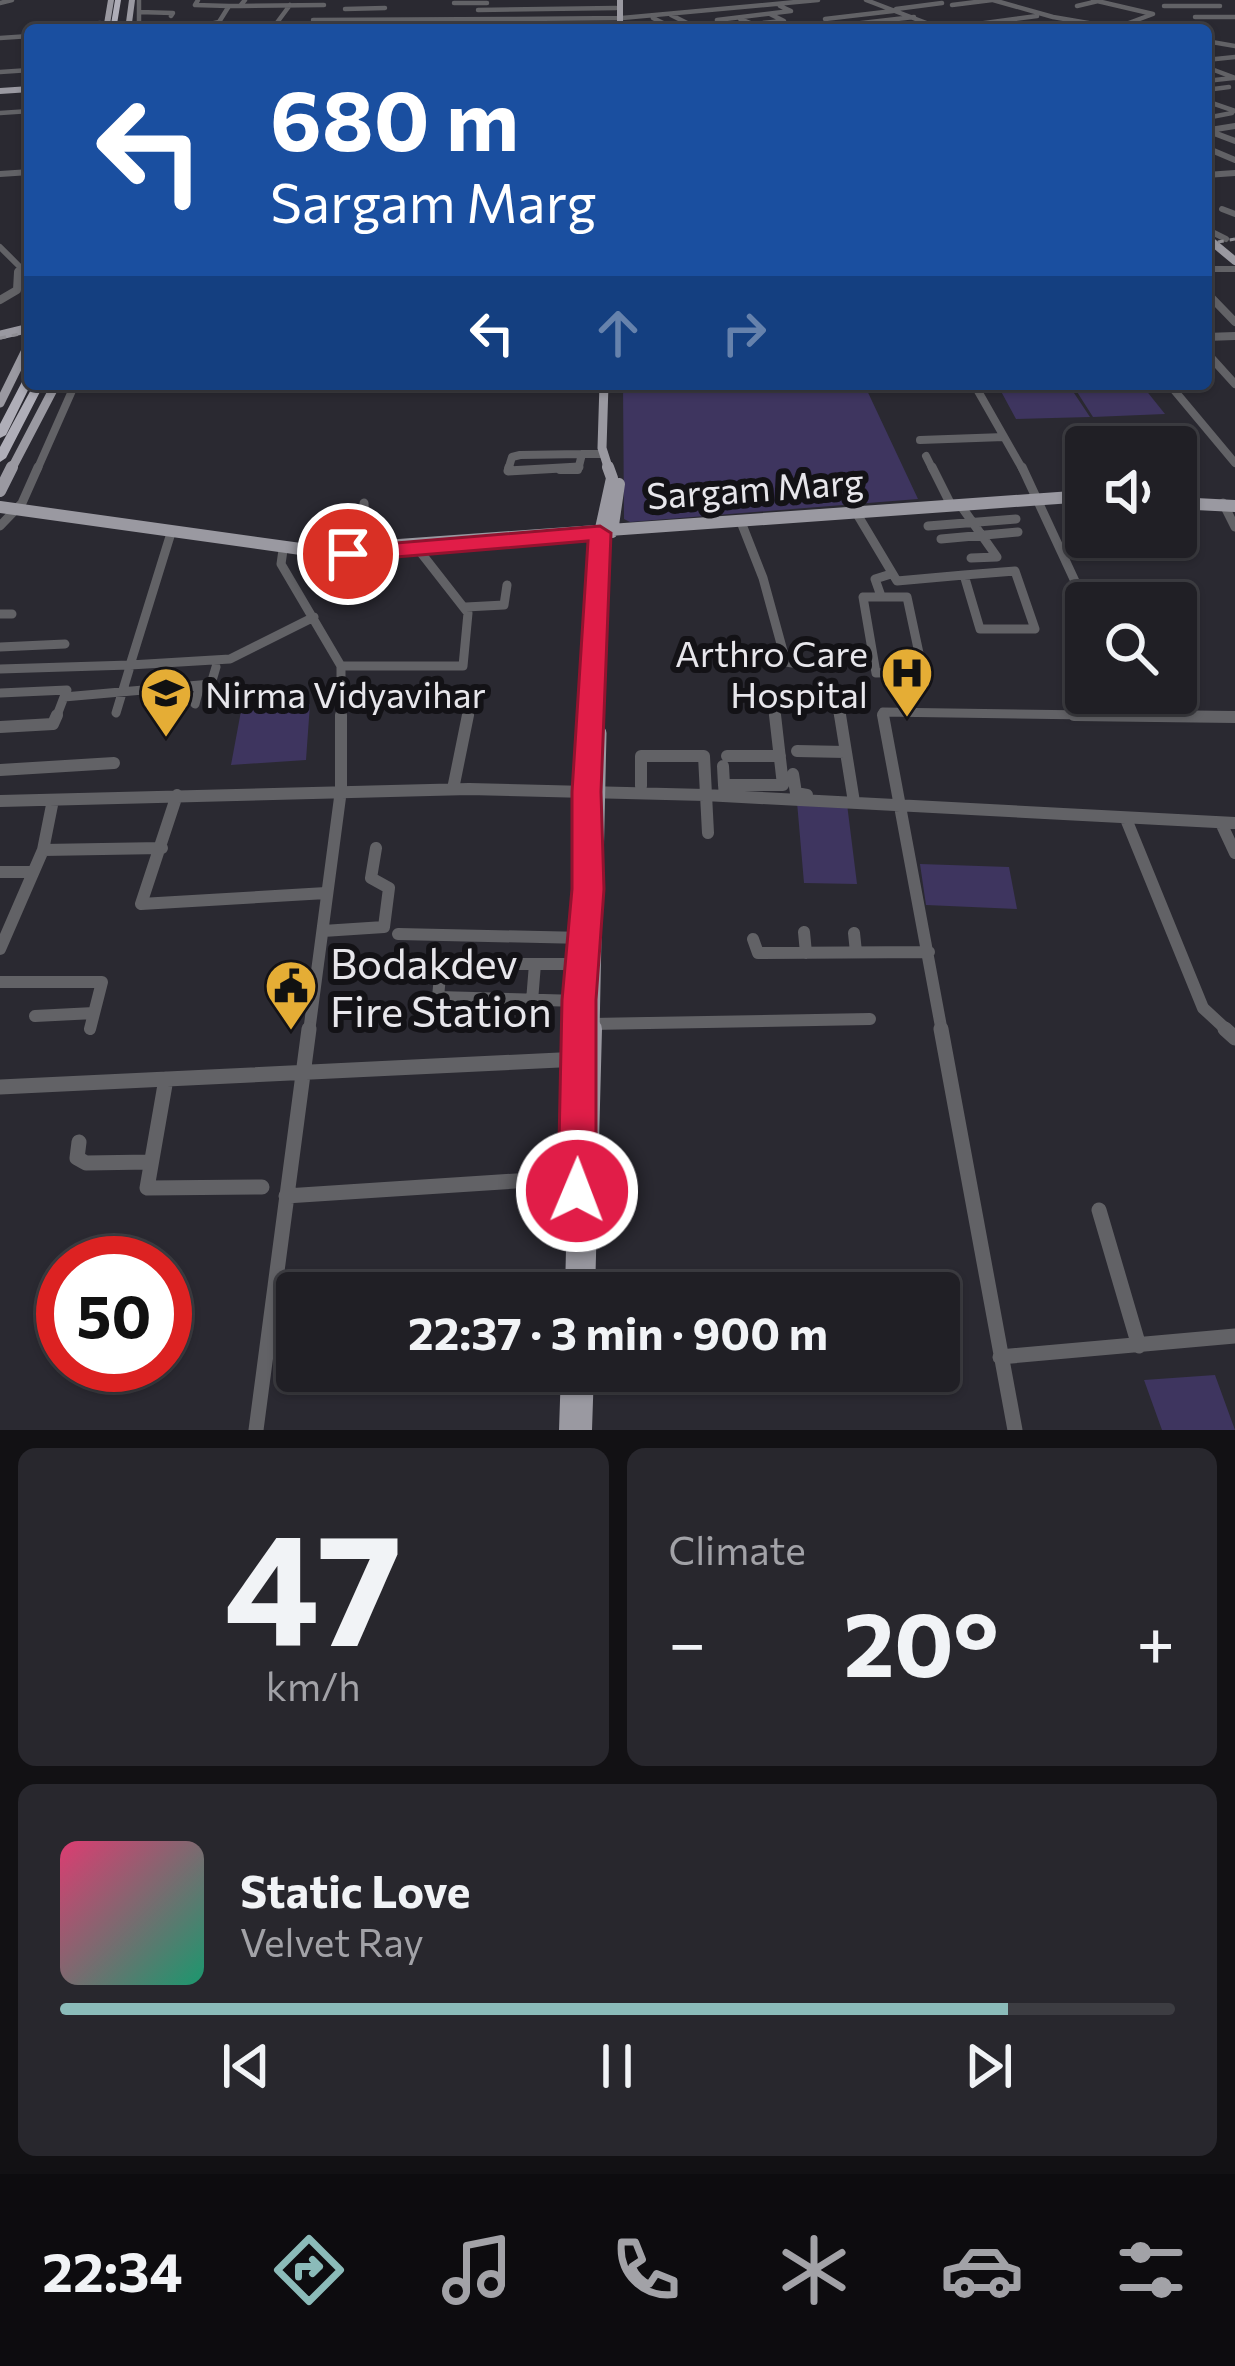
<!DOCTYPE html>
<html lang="en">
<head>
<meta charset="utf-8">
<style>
  body { margin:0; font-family:Commissioner,sans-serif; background:#28272d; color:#f1f3f6; height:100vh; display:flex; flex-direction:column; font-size:45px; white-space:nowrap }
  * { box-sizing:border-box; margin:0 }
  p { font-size:39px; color:#a2a2a7 }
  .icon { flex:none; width:66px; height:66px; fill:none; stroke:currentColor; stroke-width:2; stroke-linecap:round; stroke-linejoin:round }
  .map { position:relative; height:1430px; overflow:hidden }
  .sheet { display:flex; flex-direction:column; gap:18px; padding:18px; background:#121114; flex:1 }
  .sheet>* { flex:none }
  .top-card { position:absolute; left:24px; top:24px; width:1188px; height:366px; border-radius:12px; box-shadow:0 3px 9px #0004,0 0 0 3px #3d3d42; background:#1a4fa0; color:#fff; overflow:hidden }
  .tools { position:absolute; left:1065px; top:426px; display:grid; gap:24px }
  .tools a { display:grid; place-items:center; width:132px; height:132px; border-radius:12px; background:#201f25; box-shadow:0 3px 9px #0004,0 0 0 3px #3d3d42; font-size:60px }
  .speed { position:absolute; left:36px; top:1236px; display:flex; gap:24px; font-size:60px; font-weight:700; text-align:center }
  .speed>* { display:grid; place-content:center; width:156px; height:156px; border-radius:50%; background:#201f25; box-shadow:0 3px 9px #0004,0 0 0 3px #3d3d42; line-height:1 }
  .speed .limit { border:18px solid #d22; background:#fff; color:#111 }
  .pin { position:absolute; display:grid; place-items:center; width:102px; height:102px; color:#fff; margin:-51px; border:6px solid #fff; border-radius:50%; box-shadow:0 3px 12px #0007 }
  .me { position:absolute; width:132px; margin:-66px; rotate:1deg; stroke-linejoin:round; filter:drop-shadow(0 0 9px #0008) }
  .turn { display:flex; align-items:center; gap:42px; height:252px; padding:0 48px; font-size:54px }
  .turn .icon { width:156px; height:156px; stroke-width:2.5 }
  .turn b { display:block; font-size:84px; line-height:102px }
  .lanes { display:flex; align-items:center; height:114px; padding:0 48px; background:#0003; justify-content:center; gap:60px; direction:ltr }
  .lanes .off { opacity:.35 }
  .big { font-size:90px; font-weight:700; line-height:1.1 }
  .sheet .card { flex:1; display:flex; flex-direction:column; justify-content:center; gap:18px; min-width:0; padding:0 42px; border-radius:18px; background:#28272d }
  .sheet .dial { align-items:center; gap:0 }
  .dial b { font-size:156px; line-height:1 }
  .song { display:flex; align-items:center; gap:36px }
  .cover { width:144px; height:144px; border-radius:18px; background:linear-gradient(135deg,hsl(340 70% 55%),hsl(160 70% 35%)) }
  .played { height:12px; border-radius:6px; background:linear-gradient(90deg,#8bbbb9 85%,#3d3d42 85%) }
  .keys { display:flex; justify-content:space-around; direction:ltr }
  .heat { display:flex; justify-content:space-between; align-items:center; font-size:66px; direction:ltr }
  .sheet .tiles { flex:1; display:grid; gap:18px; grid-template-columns:1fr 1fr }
  .card:last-child { grid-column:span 2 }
  .trip { position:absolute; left:276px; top:1272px; width:684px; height:120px; border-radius:12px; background:#201f25; box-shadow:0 3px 9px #0004,0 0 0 3px #3d3d42; font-weight:700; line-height:120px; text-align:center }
  .menu { display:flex; height:192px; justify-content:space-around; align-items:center; background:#0d0c0f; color:#a2a2a7 }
  .menu .icon { width:84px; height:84px }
  .menu .on { color:#8bbbb9 }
  .menu b { font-size:54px; color:#f1f3f6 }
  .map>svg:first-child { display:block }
</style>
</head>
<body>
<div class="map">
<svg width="1235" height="1430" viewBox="0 0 1235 1430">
  <rect width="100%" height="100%" fill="#2a2931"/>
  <path fill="#3e355f" d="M623 384H864L918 499 630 522 624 519Z
    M997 384H1068L1090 417 1016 419Z
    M1072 384H1141L1165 414 1093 417Z
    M310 704 306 760 231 765 241 711Z
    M797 802 847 804 857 884 804 883Z
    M920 864 1009 867 1017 909 926 905Z
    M1215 1375 1235 1430H1162L1144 1380Z"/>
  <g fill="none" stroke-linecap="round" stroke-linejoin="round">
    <path stroke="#626266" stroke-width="4.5" d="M139 0V30
      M198 0 195 5 229 6
      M245 0 240 6 324 5
      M866 0 942 29
      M993 0 1053 17 1129 30
      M1093 0 1153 14 1118 27
      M0 3 12 0
      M454 3H487
      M952 5 992 0
      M1077 6 1098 1
      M1164 6H1220
      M345 9 385 8
      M896 9 942 3
      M478 10 616 8
      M139 12 173 13 171 16
      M671 15 695 27
      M1195 17H1235
      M653 18 673 28
      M740 19 753 24 784 21 770 14
      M825 19 893 11
      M313 20 517 19
      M717 20 791 11 780 6
      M717 20 740 30
      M1017 20 1042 30
      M210 24 219 22 229 6H240
      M275 25H311
      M708 27 716 30
      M152 29 273 28 290 5
      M80 30 78 26 100 23 99 30
      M514 30 517 19 622 18 818 0
      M801 30 914 17
      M933 30 1037 16
      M1061 30 1088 27
      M0 38 30 36
      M1206 41 1235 46
      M1206 60 1235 57
      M1206 67 1235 78
      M0 72 30 70
      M1206 81 1233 78
      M1206 90 1229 87
      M1206 101 1235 111
      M0 113 30 111
      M1206 118 1232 113"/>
    <path stroke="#626266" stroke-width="6" d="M1206 130 1235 141
      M1210 130 1235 126
      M1209 149 1235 160
      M0 174 30 172
      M1206 175 1235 173
      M1222 209 1235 214
      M1206 229 1226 239
      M0 247 19 266 18 275
      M1206 269H1235"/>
    <path stroke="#626266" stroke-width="8" d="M1206 292 1235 322
      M0 300 17 290 18 272
      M1206 337 1235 336
      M1206 352 1235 384
      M974 384 1023 470
      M1169 384 1235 463
      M920 440 1004 437
      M582 454H604
      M926 456 933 470
      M37 470 75 384
      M508 470 512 457 520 455 582 454
      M560 470H578L582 454"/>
    <path stroke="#626266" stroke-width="9" d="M509 467 508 471 579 467
      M932 467 950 503
      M1022 467 1086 605
      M1223 503 1235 527
      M961 506 997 557
      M857 514 897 581 964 575
      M741 522 763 578 786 662 811 666
      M0 526 22 503 38 467
      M928 526 1016 519
      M941 539 1018 532
      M351 549 353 535 365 526 364 503
      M283 550 281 564 341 666V718
      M971 558 997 557
      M1015 571 1035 629H980L964 575Z
      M881 596 875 579 891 574
      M863 597H907L923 672 876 673Z
      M466 607 504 605 507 585
      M0 614H12
      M0 647 65 644
      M130 665 230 659 314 617
      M341 666H463L468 613 418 549
      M0 669 130 665 171 533
      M0 693 67 690
      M1124 693 1126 699
      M788 700H833L840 718
      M774 701 776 718
      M195 704 200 685
      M116 713 129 670
      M56 718 64 697 211 684 216 667
      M467 718 470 703
      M884 718 883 712 1235 717"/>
    <path stroke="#626266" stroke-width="12" d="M840 715 854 802
      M883 715 942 1032
      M1074 715 1235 717
      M0 727 53 724 57 715
      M797 751 845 752
      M727 756H780
      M723 766 724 785
      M0 770 114 763
      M793 774 796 793 807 795
      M641 786V756H704L708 833
      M453 789 468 715
      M177 795 141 904 326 893
      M725 796 724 785H783L775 715
      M0 801 469 789 705 795 1235 823
      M1126 819 1203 1008 1229 1032
      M1221 823 1235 853
      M43 850 162 848
      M0 872H32
      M323 931 384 927 389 888 371 878 376 848
      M804 932 806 953
      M854 933 856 952
      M398 934 585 938
      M753 939 758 953 929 952
      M0 949 43 850 53 800
      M0 982H102L90 1029
      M532 1001 535 964
      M579 1001 438 997 441 966 446 964H582
      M35 1016 94 1013
      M591 1024 870 1019
      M309 1032 341 790V715"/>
    <path stroke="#626266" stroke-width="15" d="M941 1029 1015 1430
      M1225 1029 1235 1038
      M166 1079 147 1188 262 1187
      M0 1087 580 1059
      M79 1142 77 1158 86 1163 150 1162
      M286 1196 577 1177
      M1099 1210 1139 1346
      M1000 1357 1235 1336
      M256 1430 309 1029"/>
    <path stroke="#9a99a1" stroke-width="6" d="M620 0V30
      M106 30 111 0
      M128 30 132 0
      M0 91 30 89"/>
    <path stroke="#9a99a1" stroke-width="8" d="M1211 241 1235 261"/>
    <path stroke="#9a99a1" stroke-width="9" d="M0 335 30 328
      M604 384 602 448 609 470
      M0 403 30 342
      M11 470 56 384"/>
    <path stroke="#9a99a1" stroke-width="12" d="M0 491 12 467
      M1176 503 1235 506
      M0 507 315 551 1086 496
      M612 532 619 484
      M591 718 600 533 612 478 608 467"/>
    <path stroke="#9a99a1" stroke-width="15" d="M596 867 599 733
      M581 1032 591 715
      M592 1032 594 937"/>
    <path stroke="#9a99a1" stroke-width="20" d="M575 1293 581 1029
      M585 1293 592 1029
      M569 1430 571 1371
      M582 1430 584 1371"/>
    <path fill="#afaeb8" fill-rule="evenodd" d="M115 0H121L116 30H110Z
      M30 373 31 384 6 435 0 438V424L25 376Z
      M34 384H44L6 458 0 462V447Z"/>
    <path stroke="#8f8e94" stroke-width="3" stroke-dasharray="6 6" stroke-linecap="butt" d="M1206 244 1235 239
      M0 338 30 332"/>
  </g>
  <path fill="#e11d48" stroke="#92132f" stroke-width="3" d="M600 526 611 533 601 792 604 889 596 1000V1191L591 1203 577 1208 563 1203 558 1191 562 1000 572 889V792L588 541 348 561 337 554 348 547Z"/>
  <defs>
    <g id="hospital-pin" transform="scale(2.7)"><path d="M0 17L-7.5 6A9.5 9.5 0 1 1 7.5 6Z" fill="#e5ad35" stroke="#131216"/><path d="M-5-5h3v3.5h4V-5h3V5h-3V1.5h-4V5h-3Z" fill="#111"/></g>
    <g id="school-pin" transform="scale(2.7)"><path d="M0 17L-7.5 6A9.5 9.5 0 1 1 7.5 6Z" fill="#e5ad35" stroke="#131216"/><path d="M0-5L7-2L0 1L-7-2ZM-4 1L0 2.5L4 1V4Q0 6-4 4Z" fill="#111"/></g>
    <g id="civic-pin" transform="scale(2.7)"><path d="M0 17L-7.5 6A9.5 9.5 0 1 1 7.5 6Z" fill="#e5ad35" stroke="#131216"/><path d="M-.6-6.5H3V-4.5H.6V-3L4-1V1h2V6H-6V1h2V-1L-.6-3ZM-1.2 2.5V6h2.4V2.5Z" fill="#111"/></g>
  </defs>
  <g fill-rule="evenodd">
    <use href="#hospital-pin" x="907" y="673"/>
    <use href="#school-pin" x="166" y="693"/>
    <use href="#civic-pin" x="291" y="986"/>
  </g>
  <g text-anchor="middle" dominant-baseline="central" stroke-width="12" stroke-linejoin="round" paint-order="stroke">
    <g font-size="36" fill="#e7e6eb" stroke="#131216">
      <text transform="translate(755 487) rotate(-4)">Sargam Marg</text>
    </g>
    <g font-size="36" fill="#e7e6eb" stroke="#131216" text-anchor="end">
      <text x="868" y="652">Arthro Care<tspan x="868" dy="41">Hospital</tspan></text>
      <text x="205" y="693" text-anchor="start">Nirma Vidyavihar</text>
    </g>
    <g font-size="42" fill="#e7e6eb" stroke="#131216" text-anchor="start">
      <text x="330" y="962">Bodakdev<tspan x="330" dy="48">Fire Station</tspan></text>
    </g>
  </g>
</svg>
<div class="tools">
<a><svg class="icon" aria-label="sound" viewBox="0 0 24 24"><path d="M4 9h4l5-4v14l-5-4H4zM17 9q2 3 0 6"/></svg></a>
<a><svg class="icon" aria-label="search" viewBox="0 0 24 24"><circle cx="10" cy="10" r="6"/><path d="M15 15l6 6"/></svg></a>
</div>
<div class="speed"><div class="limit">50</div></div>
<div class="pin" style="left:348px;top:554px;background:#d93025"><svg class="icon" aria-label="arrive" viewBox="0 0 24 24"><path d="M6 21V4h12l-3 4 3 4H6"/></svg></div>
<svg class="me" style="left:577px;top:1191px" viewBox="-20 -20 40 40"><circle r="17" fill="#e11d48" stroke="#fff" stroke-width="3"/><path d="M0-11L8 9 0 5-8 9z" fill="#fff"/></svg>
<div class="trip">22:37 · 3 min · 900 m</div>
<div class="top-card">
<div class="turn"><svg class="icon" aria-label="left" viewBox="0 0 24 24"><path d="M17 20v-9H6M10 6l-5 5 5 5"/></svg><div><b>680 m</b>Sargam Marg</div></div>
<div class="lanes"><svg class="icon" aria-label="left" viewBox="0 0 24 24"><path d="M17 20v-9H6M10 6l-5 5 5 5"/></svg><svg class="icon off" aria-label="ahead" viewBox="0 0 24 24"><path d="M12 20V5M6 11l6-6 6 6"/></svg><svg class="icon off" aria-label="right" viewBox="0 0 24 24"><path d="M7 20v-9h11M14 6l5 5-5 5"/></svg></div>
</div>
</div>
<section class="sheet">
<div class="tiles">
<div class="card dial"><b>47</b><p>km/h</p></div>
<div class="card"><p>Climate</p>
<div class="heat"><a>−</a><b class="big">20°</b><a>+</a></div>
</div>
<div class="card">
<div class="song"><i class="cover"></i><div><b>Static Love</b><p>Velvet Ray</p></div></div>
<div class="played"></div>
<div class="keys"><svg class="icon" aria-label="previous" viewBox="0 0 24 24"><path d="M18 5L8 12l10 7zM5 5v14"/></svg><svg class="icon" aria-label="pause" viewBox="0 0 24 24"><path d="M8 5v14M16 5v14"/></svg><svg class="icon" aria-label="next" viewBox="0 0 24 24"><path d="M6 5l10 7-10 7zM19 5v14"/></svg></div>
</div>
</div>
</section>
<nav class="menu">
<b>22:34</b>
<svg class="icon on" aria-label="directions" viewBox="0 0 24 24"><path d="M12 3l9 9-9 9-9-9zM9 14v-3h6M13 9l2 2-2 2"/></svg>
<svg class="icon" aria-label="music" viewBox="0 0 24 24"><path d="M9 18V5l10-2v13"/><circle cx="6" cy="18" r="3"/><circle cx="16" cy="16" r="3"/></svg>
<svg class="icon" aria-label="phone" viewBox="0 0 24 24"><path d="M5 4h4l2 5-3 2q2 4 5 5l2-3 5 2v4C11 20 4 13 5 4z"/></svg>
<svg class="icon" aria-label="climate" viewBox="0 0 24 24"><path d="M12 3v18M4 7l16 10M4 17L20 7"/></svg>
<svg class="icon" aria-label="car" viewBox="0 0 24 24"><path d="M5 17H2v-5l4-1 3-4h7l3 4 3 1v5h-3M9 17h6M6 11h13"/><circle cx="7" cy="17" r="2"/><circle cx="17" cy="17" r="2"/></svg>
<svg class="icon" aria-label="filters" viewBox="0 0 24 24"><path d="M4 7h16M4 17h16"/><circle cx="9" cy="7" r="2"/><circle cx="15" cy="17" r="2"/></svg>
</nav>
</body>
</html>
